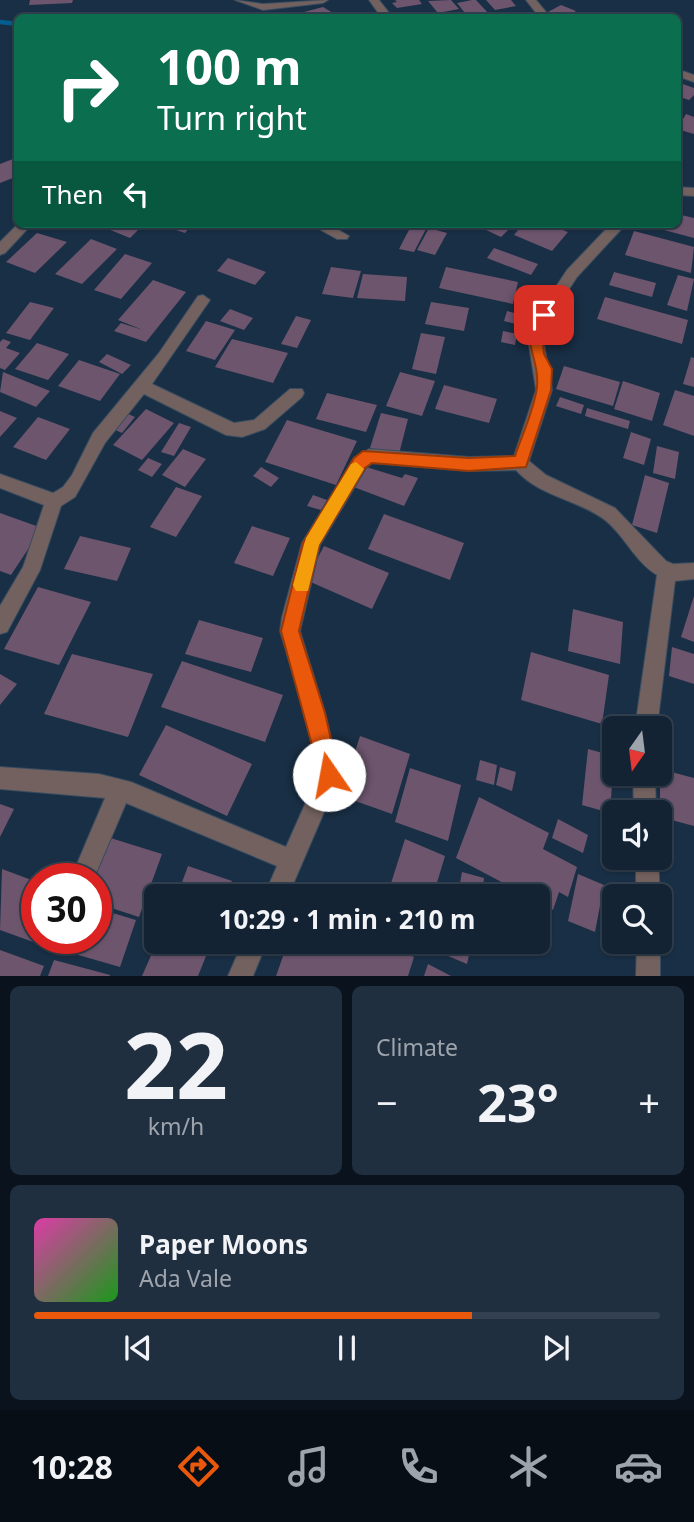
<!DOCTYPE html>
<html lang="en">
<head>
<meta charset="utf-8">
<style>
  body { margin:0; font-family:"Noto Sans",sans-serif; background:#202f40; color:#f1f3f6; height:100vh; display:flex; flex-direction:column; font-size:26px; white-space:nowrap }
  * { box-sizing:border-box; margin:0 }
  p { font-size:23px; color:#9da4ac }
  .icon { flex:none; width:38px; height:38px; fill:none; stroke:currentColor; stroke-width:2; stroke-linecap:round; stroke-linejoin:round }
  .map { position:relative; height:976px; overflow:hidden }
  .sheet { display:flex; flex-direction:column; gap:10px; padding:10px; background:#0a131d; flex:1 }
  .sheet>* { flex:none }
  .top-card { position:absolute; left:14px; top:14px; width:667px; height:214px; border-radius:10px; box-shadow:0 2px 5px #0004,0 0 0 2px #32404f; background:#0b6e4f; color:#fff; overflow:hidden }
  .needle { width:46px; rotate:194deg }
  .fabs { position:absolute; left:602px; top:716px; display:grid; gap:14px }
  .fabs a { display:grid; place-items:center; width:70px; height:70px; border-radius:10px; background:#132334; box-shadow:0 2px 5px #0004,0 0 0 2px #32404f; font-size:35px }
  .speed { position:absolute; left:21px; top:863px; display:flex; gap:14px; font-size:35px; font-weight:700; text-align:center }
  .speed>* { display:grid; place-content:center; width:91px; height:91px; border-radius:50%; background:#132334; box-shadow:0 2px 5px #0004,0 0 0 2px #32404f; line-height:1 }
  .speed .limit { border:10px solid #d22; background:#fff; color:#111 }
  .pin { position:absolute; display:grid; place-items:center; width:60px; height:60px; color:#fff; margin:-30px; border-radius:14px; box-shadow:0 4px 10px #0006 }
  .me { position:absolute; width:77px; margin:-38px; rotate:348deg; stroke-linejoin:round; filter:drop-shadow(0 0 5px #0008) }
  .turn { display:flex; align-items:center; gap:24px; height:147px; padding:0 28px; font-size:32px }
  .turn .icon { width:91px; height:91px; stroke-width:2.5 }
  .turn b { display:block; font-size:49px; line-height:60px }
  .then { display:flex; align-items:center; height:66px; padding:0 28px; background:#0003; gap:14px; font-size:26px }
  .big { font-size:52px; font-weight:700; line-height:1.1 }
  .sheet .card { flex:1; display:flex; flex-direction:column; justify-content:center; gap:10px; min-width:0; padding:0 24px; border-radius:10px; background:#202f40 }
  .sheet .dial { align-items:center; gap:0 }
  .dial b { font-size:91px; line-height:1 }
  .song { display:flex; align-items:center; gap:21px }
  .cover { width:84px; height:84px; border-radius:10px; background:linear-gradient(135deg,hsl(320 70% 55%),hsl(120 70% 35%)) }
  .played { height:7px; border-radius:4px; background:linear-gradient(90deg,#ea580c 70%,#32404f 70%) }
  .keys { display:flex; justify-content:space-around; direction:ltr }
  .heat { display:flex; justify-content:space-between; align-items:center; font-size:38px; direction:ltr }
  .sheet .tiles { flex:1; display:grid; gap:10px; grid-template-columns:1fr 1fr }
  .card:last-child { grid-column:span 2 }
  .trip { position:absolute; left:144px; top:884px; width:406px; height:70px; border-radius:10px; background:#132334; box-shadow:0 2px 5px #0004,0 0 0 2px #32404f; font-weight:700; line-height:70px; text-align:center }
  .tabs { display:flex; height:112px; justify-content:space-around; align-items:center; background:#080e15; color:#9da4ac }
  .tabs .icon { width:49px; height:49px }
  .tabs .selected { color:#ea580c }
  .tabs b { font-size:32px; color:#f1f3f6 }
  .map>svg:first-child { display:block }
</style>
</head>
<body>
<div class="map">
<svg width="694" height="976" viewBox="0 0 694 976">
  <rect width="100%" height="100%" fill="#192f45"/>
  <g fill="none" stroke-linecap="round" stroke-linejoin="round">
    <path stroke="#025e8e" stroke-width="4.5" d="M179 18 201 16
      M0 22 18 24"/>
  </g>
  <path fill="#6d556e" d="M30 0H73L72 3 29 5Z
    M395 0H419L422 4 397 8 392 3 397 2Z
    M451 0 459 9 438 13 428 1Z
    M472 0H476L489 14 469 18 457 3Z
    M486 0H511L516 6 495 10Z
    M561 5 576 11 565 18 546 13Z
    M323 7 338 16 310 18 304 12Z
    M267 13 295 14 296 18H247V14Z
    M677 82 694 88V95L689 100 677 96Z
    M686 114 694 117V134L677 129Z
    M18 157V176L0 183V164Z
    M677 214 694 218V238L664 230 666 224H677Z
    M107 224H144L130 238 103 227Z
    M158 224H192L185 233Z
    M489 224H514L501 237 484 229Z
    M523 224H547L568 232 552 251 514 235Z
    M411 226 426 229 414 252 399 249Z
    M429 228 447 233 435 255 417 250Z
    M634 231 694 247 691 273 625 255Z
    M37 233 67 242 35 273 6 262Z
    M91 239 117 249 82 284 55 274Z
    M494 248 538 264 531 275 487 258Z
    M125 254 152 263 121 299 94 290Z
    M228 258 266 272 255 285 217 271Z
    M331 267 361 271 353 298 322 294Z
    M446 267 518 282 513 304 439 288Z
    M614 272 656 283 652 297 609 285Z
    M363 274 407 277 405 301 357 298Z
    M678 275 694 279 687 311 667 305Z
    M153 280 186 292 146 342 114 331 121 323 143 330 118 320Z
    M605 297 688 320 682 344 597 319Z
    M30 302 54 308 30 340 6 333Z
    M431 302 469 308 464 331 425 324Z
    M230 309 253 318 244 330 220 321Z
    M507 311 522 315 520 325 504 321Z
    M296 316 311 320 297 348 281 344Z
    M206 321 235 330 215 360 186 351Z
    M503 331 517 334 515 345 501 342Z
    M421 333 445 337 436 374 412 369Z
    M3 339 11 342 6 348 20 353 5 370 0 368V342Z
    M232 339 288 353 273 383 215 367Z
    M37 343 69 354 48 380 15 369Z
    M107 354 131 365 122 374 99 362Z
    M691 357 694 358V387L683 384Z
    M79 360 120 374 100 401 58 386Z
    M564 366 620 382 613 406 556 389Z
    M3 372 50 391 36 407 0 392Z
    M400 372 435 381 422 416 386 406Z
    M623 381 660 393 652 421 614 409Z
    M444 385 497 399 489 423 435 409Z
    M675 390 694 396V436L663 425Z
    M327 393 377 405 366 432 316 419Z
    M560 397 584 405 581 414 556 406Z
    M587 408 630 421 628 429 585 416Z
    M146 409 174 423 142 460 113 445Z
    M0 411 17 418 0 437Z
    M126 413 135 417 122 433 113 429Z
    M381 413 408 419 399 454 370 448Z
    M38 417 70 429 46 460 13 447Z
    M287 420 357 441 336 485 265 462Z
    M179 423 191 427 174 456 161 452Z
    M631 432 651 439 644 465 623 458Z
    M657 446 679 452 675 479 653 473Z
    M183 449 206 459 185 487 162 475Z
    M148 458 162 464 152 477 138 470Z
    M363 466 402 478 405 474 418 478 404 506 351 486Z
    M261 467 279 478 271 487 253 476Z
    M645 475 669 483 657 533 632 525Z
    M176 487 202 496 176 537 150 527Z
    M313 495 327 500 321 510 307 506Z
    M0 513 42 528 11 575 0 571Z
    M384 514 464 543 450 580 368 549Z
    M252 526 290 538 273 576 234 563Z
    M80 536 131 548 117 581 64 569Z
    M324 546 389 573 372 609 306 580Z
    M38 587 91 602 59 665 4 649Z
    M694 596V642L681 637Z
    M573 609 623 622 620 664 568 651Z
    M199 620 263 638 251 672 185 654Z
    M672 647 694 654V684L669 676Z
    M531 652 609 675 602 724 521 700Z
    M72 654 153 674 128 737 44 714Z
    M182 661 283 695 265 742 161 707Z
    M0 674 17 684 0 705Z
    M166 725 252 764 227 816 139 775Z
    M360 736 410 754 392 814 341 796Z
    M588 749 614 756 610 813 582 805Z
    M480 760 497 765 494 785 476 780Z
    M500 767 516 772 512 791 496 785Z
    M410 768 461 785 448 841 395 822Z
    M660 769 694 778V826L660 817Z
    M479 797 549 833 543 849 577 867 568 897 559 892 553 910 537 901V896H528L456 858Z
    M0 804 14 809 0 837Z
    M558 819 588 835 583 853 552 838Z
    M104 836 162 854 139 917 96 903V878H87Z
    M405 839 445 856 433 896H387Z
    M188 866 232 881 226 896H177Z
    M2 869 37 882 36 943 0 930Z
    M462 872 484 878 482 896 458 894Z
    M578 874 604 885 595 932 568 921Z
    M96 908 136 920 120 967 61 950 66 938H96Z
    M157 942H187L208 951 198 976H142Z
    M288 942H380L414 957 408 976H276Z
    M431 942H472L467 964 429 948Z
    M0 950 44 966 40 976H0Z
    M54 960 110 975V976H48Z
    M428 964 451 976H424Z"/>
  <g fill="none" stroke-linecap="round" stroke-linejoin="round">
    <g stroke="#384c61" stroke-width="2">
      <path id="minor" d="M235 0 263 4 328 0 323 3 263 10Z
        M369 0H379L393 18H382Z
        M526 0H536L551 18H540Z
        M677 69 694 75V82L677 76Z
        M677 187 694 188V196L677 195Z
        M18 224H32L5 253 0 255V242Z
        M310 224H328L349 236 347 239H337Z
        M611 224H626L577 277 551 317 543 339 552 390 529 461 546 475 615 508 666 561 673 564 694 563V579L675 581 657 728H635L657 575C635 562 625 536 605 520 577 499 540 497 516 470L469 471 372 463 366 468 320 545 300 631 325 713 340 775 288 896H264L277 866 126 803 94 878H71L105 798 0 789V767L99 774 131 782 286 847 318 775 305 713 280 631 282 617 302 543 354 458 369 449 469 457 514 456 536 390 528 339 536 317 567 270Z
        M203 295 210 300 152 384 234 423 254 420 290 389H302L304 393 302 397 265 429 242 437 226 435 144 394 105 443 75 497 61 506 40 570 7 632 0 634V606L23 567 44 505 0 488V474L53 493 63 487 72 475 93 433 159 353 198 296Z
        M633 774H655L656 812H634Z
        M636 858H658L660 896H636Z
        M660 939V976H636L637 942H660Z
        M243 942H267L253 976H228Z"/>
    </g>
    <use href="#minor" fill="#72615e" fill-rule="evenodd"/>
  </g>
  <path fill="#ea580c" stroke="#983908" stroke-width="2" d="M544 310 551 315 542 335 544 354 552 369 551 390 526 467 469 471 372 463 365 468 319 545 299 631 325 713 339 775 336 782 329 785 322 782 281 631 303 543 354 458 363 451 469 458 515 456C522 435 534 410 537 387 540 353 519 349 539 312Z"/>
  <path fill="#f59e0b" d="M356 462 364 469 319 545 308 591H296L293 585 306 538 351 464Z"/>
</svg>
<div class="fabs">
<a><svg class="needle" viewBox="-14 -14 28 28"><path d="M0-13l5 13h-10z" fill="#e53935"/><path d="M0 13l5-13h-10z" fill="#9da4ac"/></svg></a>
<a><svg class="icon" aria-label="sound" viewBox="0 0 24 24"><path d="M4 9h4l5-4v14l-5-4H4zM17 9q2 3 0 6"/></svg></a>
<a><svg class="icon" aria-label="search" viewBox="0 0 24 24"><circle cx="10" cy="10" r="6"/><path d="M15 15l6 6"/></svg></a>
</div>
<div class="speed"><div class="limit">30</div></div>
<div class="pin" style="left:544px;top:315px;background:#d93025"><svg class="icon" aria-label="arrive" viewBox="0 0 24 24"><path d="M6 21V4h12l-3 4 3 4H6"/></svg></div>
<svg class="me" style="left:329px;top:775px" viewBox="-20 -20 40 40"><circle r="19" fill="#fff"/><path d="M0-13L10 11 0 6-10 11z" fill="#ea580c"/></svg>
<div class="trip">10:29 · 1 min · 210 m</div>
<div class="top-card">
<div class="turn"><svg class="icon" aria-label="right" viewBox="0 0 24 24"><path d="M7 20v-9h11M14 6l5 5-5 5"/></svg><div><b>100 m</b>Turn right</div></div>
<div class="then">Then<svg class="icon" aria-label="left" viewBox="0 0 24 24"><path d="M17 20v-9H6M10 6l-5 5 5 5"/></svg></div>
</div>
</div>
<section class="sheet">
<div class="tiles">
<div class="card dial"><b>22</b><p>km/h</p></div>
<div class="card"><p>Climate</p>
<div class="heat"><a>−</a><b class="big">23°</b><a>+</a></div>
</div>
<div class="card">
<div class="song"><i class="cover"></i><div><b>Paper Moons</b><p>Ada Vale</p></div></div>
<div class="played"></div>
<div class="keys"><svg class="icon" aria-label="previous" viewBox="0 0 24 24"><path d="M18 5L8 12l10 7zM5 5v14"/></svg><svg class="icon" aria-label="pause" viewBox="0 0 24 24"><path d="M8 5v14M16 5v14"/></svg><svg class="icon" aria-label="next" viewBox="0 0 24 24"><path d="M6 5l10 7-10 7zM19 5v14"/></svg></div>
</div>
</div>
</section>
<nav class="tabs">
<b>10:28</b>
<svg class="icon selected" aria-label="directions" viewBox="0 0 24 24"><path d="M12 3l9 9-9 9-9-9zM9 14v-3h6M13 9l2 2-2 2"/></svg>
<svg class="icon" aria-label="music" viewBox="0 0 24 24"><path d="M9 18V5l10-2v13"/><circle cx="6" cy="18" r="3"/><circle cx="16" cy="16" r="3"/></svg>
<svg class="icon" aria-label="phone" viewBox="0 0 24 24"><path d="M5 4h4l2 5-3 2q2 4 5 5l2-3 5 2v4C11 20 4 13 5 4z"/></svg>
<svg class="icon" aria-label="climate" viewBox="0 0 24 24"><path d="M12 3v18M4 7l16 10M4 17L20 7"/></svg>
<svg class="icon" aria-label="car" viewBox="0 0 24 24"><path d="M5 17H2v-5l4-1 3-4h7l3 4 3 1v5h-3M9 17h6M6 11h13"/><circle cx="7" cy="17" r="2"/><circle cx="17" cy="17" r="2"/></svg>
</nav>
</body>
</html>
